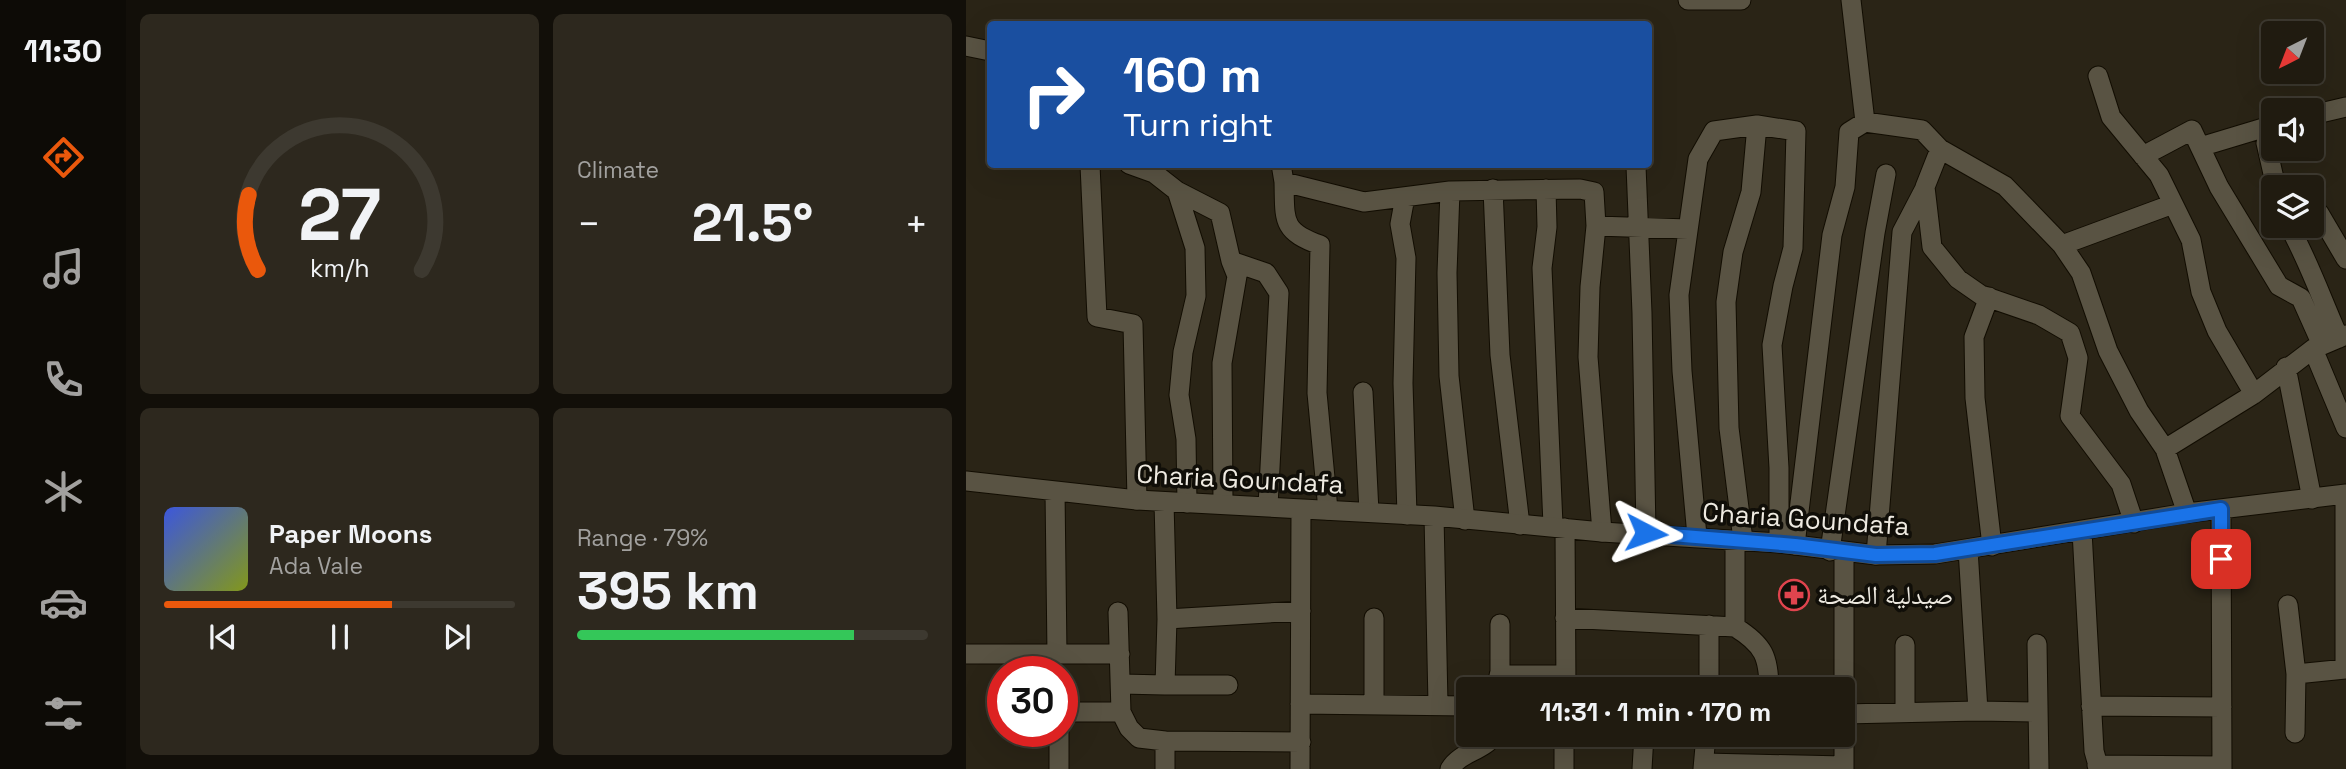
<!DOCTYPE html>
<html lang="en">
<head>
<meta charset="utf-8">
<style>
  body { margin:0; font-family:"Space Grotesk","Noto Naskh Arabic",sans-serif; background:#2d281e; color:#f1f3f6; height:100vh; display:flex; flex-direction:column; font-size:26px; white-space:nowrap }
  * { box-sizing:border-box; margin:0 }
  p { font-size:23px; color:#a2a19f }
  .icon { flex:none; width:38px; height:38px; fill:none; stroke:currentColor; stroke-width:2; stroke-linecap:round; stroke-linejoin:round }
  .map { position:relative; flex:1; overflow:hidden }
  .side { display:flex; flex-direction:column; gap:14px; padding:14px; background:#120f09; width:840px }
  .side>* { flex:none }
  .hud { position:absolute; left:21px; top:21px; width:665px; height:147px; border-radius:7px; box-shadow:0 7px 28px #0002,0 0 0 2px #3d3930; background:#1a4fa0; color:#fff; overflow:hidden }
  .needle { width:46px; rotate:222deg }
  .controls { position:absolute; left:1295px; top:21px; display:grid; gap:14px }
  .controls a { display:grid; place-items:center; width:63px; height:63px; border-radius:7px; background:#201b10; box-shadow:0 7px 28px #0002,0 0 0 2px #3d3930; font-size:35px }
  .speed { position:absolute; left:21px; top:656px; display:flex; gap:14px; font-size:35px; font-weight:700; text-align:center }
  .speed>* { display:grid; place-content:center; width:91px; height:91px; border-radius:50%; background:#201b10; box-shadow:0 7px 28px #0002,0 0 0 2px #3d3930; line-height:1 }
  .speed .limit { border:10px solid #d22; background:#fff; color:#111 }
  .pin { position:absolute; display:grid; place-items:center; width:60px; height:60px; color:#fff; margin:-30px; border-radius:14px; box-shadow:0 4px 10px #0006 }
  .me { position:absolute; width:77px; margin:-38px; rotate:94deg; stroke-linejoin:round; filter:drop-shadow(0 0 5px #0008) }
  .turn { display:flex; align-items:center; gap:24px; height:147px; padding:0 21px; font-size:32px }
  .turn .icon { width:91px; height:91px; stroke-width:2.5 }
  .turn b { display:block; font-size:49px; line-height:60px }
  .big { font-size:52px; font-weight:600; line-height:1.1 }
  .side .widget { flex:1; display:flex; flex-direction:column; justify-content:center; gap:10px; min-width:0; padding:0 24px; border-radius:10px; background:#2d281e }
  .side .dial { align-items:center; gap:0 }
  .dial svg { height:182px; overflow:visible; fill:none; stroke:#3d3930; stroke-width:7; stroke-linecap:round; text-anchor:middle }
  .dial text { fill:#f1f3f6; stroke:none }
  .song { display:flex; align-items:center; gap:21px }
  .cover { width:84px; height:84px; border-radius:10px; background:linear-gradient(135deg,hsl(230 70% 55%),hsl(70 70% 35%)) }
  .played { height:7px; border-radius:4px; background:linear-gradient(90deg,#ea580c 65%,#3d3930 65%) }
  .keys { display:flex; justify-content:space-around; direction:ltr }
  .heat { display:flex; justify-content:space-between; align-items:center; font-size:38px; direction:ltr }
  .charge { height:10px; border-radius:5px; background:linear-gradient(90deg,#34c759 79%,#3d3930 0) }
  .side .tiles { flex:1; display:grid; gap:14px; grid-template-columns:repeat(2,1fr) }
  .trip { position:absolute; left:490px; top:677px; width:399px; height:70px; border-radius:7px; background:#201b10; box-shadow:0 7px 28px #0002,0 0 0 2px #3d3930; font-weight:600; line-height:70px; text-align:center }
  main { display:flex; flex:1; min-height:0 }
  .menu { display:flex; flex-direction:column; width:126px; justify-content:space-around; align-items:center; background:#0d0b06; color:#a2a19f }
  .menu .icon { width:49px; height:49px }
  .menu .selected { color:#ea580c }
  .menu b { font-size:32px; color:#f1f3f6 }
  .map>svg:first-child { display:block }
</style>
</head>
<body>
<main>
<nav class="menu">
<b>11:30</b>
<svg class="icon selected" aria-label="directions" viewBox="0 0 24 24"><path d="M12 3l9 9-9 9-9-9zM9 14v-3h6M13 9l2 2-2 2"/></svg>
<svg class="icon" aria-label="music" viewBox="0 0 24 24"><path d="M9 18V5l10-2v13"/><circle cx="6" cy="18" r="3"/><circle cx="16" cy="16" r="3"/></svg>
<svg class="icon" aria-label="phone" viewBox="0 0 24 24"><path d="M5 4h4l2 5-3 2q2 4 5 5l2-3 5 2v4C11 20 4 13 5 4z"/></svg>
<svg class="icon" aria-label="climate" viewBox="0 0 24 24"><path d="M12 3v18M4 7l16 10M4 17L20 7"/></svg>
<svg class="icon" aria-label="car" viewBox="0 0 24 24"><path d="M5 17H2v-5l4-1 3-4h7l3 4 3 1v5h-3M9 17h6M6 11h13"/><circle cx="7" cy="17" r="2"/><circle cx="17" cy="17" r="2"/></svg>
<svg class="icon" aria-label="filters" viewBox="0 0 24 24"><path d="M4 7h16M4 17h16"/><circle cx="9" cy="7" r="2"/><circle cx="15" cy="17" r="2"/></svg>
</nav>
<section class="side">
<div class="tiles">
<div class="widget dial"><svg viewBox="0 0 100 80">
<path d="M14 69A42 42 0 1 1 86 69"/>
<path d="M14 69A42 42 0 0 1 10 36" stroke="#ea580c"/>
<text x="50" y="56" font-size="32" font-weight="700">27</text>
<text x="50" y="72" font-size="11">km/h</text>
</svg></div>
<div class="widget"><p>Climate</p>
<div class="heat"><a>−</a><b class="big">21.5°</b><a>+</a></div>
</div>
<div class="widget">
<div class="song"><i class="cover"></i><div><b>Paper Moons</b><p>Ada Vale</p></div></div>
<div class="played"></div>
<div class="keys"><svg class="icon" aria-label="previous" viewBox="0 0 24 24"><path d="M18 5L8 12l10 7zM5 5v14"/></svg><svg class="icon" aria-label="pause" viewBox="0 0 24 24"><path d="M8 5v14M16 5v14"/></svg><svg class="icon" aria-label="next" viewBox="0 0 24 24"><path d="M6 5l10 7-10 7zM19 5v14"/></svg></div>
</div>
<div class="widget"><p>Range · 79%</p><b class="big">395 km</b><div class="charge"></div></div>
</div>
</section>
<div class="map">
<svg width="1380" height="769" viewBox="0 0 1380 769">
  <rect width="100%" height="100%" fill="#2a2416"/>
  <g fill="none" stroke-linecap="round" stroke-linejoin="round">
    <g stroke="#120d02" stroke-width="21">
      <path id="pedestrian" d="M885 0 899 122 956 130 974 149 1039 186 1096 245 1115 273 1142 351 1173 411 1199 449 1221 513
        M0 46 24 51
        M1132 76 1145 117 1193 175 1225 240 1235 292 1251 331 1288 394
        M1346 115 1380 107
        M1300 143 1310 187
        M1234 147 1307 125
        M974 149 959 187 966 247 992 279 1015 295 1073 315 1104 333 1112 358 1104 416 1155 484 1168 523
        M1177 156 1226 130 1253 187 1313 286 1335 298 1356 345
        M163 164 188 173 211 191 229 248 230 296 217 352 213 395 220 439 221 503
        M315 164 318 182 398 202 484 191 614 189 628 192 630 226 722 229
        M124 165 131 317 167 324 171 500
        M670 166 676 313 680 533
        M318 182C319 220 315 231 354 245L351 393 362 510
        M527 189 534 355 554 525
        M580 189 581 227 576 268 587 525
        M211 191 254 213 265 261 300 273 313 293 302 506
        M484 191 481 273 483 376 499 520
        M439 197 434 224 440 258 437 383 441 515
        M1353 213 1380 259
        M630 226 624 287 622 357 636 532
        M1323 226C1343 262 1356 300 1373 338
        M1096 245 1207 204
        M1023 297 1008 337 1009 398 1026 546
        M1347 349 1380 428
        M1320 367 1346 499
        M397 392 403 512
        M1199 449 1288 394 1347 349 1380 335
        M257 504 256 363 271 276 265 261
        M731 536 716 371 713 295 732 159 748 131 791 125 830 131 827 248 817 286 806 345 813 468V543
        M777 540 763 428 760 302 767 252 785 192 791 125
        M829 545 866 235 879 187 883 132 899 122
        M864 551 909 233 920 174
        M910 555 936 232 959 188"/>
    </g>
    <g stroke="#120d02" stroke-width="21">
      <path id="minor" d="M722 0H775
        M0 481 171 500 468 516 636 532 813 543 910 555 969 554 1221 513 1380 494
        M89 491 91 654
        M198 502 201 619
        M1255 509 1256 769
        M468 516 472 704
        M599 528 600 690
        M1116 531 1128 751 1133 769
        M769 540V627
        M1322 605 1330 674 1329 733
        M152 612 155 712 163 728 173 738 199 741V769
        M408 618V704
        M599 618 769 627C798 645 803 657 803 690
        M1071 644 1073 769
        M939 645V712
        M0 654H154
        M1379 669V494
        M1330 674 1380 669
        M533 675H600
        M155 684 199 685 201 619 335 611
        M199 685H262
        M600 687 714 690
        M534 690V624
        M743 690V625
        M334 704 502 706
        M1125 706 1256 707
        M1012 711 1072 712
        M96 712H155
        M878 714 1012 711 1002 549
        M199 741 335 742
        M738 763 878 766
        M1131 765 1256 766
        M93 769V732
        M334 769 335 509
        M484 769C495 751 517 752 528 735
        M598 769V735
        M676 769 678 735
        M737 769 740 735
        M878 769V552"/>
    </g>
    <use href="#pedestrian" stroke="#595343" stroke-width="19"/>
    <use href="#minor" stroke="#595343" stroke-width="19"/>
  </g>
  <g fill="none" stroke-linecap="round" stroke-linejoin="round">
    <g stroke="#114b97" stroke-width="18">
      <path id="route" d="M680 533 829 545 910 555 969 554 1255 509V559"/>
    </g>
    <use href="#route" stroke="#1a73e8" stroke-width="12"/>
  </g>
  <defs>
    <g id="pharmacy-ring" transform="scale(1.575)"><circle r="9.5" fill="#100e08" stroke="#e0444e" stroke-width="1.5"/><path d="M-2-6h4v4h4v4h-4v4h-4v-4h-4v-4h4Z" fill="#e0444e"/></g>
  </defs>
  <g fill-rule="evenodd">
    <use href="#pharmacy-ring" x="828" y="595"/>
  </g>
  <g text-anchor="middle" dominant-baseline="central" stroke-width="7" stroke-linejoin="round" paint-order="stroke">
    <g font-size="26" fill="#eeeae1" stroke="#100e08">
      <text transform="translate(274 479) rotate(3)">Charia Goundafa</text>
      <text transform="translate(840 519) rotate(4)">Charia Goundafa</text>
    </g>
    <g font-size="26" fill="#eeeae1" stroke="#100e08" text-anchor="start">
      <text x="851" y="595">صيدلية الصحة</text>
    </g>
  </g>
</svg>
<div class="controls">
<a><svg class="needle" viewBox="-14 -14 28 28"><path d="M0-13l5 13h-10z" fill="#e53935"/><path d="M0 13l5-13h-10z" fill="#a2a19f"/></svg></a>
<a><svg class="icon" aria-label="sound" viewBox="0 0 24 24"><path d="M4 9h4l5-4v14l-5-4H4zM17 9q2 3 0 6"/></svg></a>
<a><svg class="icon" aria-label="layers" viewBox="0 0 24 24"><path d="M12 4l9 5-9 5-9-5zM3 14l9 5 9-5"/></svg></a>
</div>
<div class="speed"><div class="limit">30</div></div>
<div class="pin" style="left:1255px;top:559px;background:#d93025"><svg class="icon" aria-label="arrive" viewBox="0 0 24 24"><path d="M6 21V4h12l-3 4 3 4H6"/></svg></div>
<svg class="me" style="left:680px;top:533px" viewBox="-20 -20 40 40"><path d="M0-17L14 15 0 8-14 15z" fill="#1a73e8" stroke="#fff" stroke-width="4"/></svg>
<div class="trip">11:31 · 1 min · 170 m</div>
<div class="hud">
<div class="turn"><svg class="icon" aria-label="right" viewBox="0 0 24 24"><path d="M7 20v-9h11M14 6l5 5-5 5"/></svg><div><b>160 m</b>Turn right</div></div>
</div>
</div>
</main>
</body>
</html>
